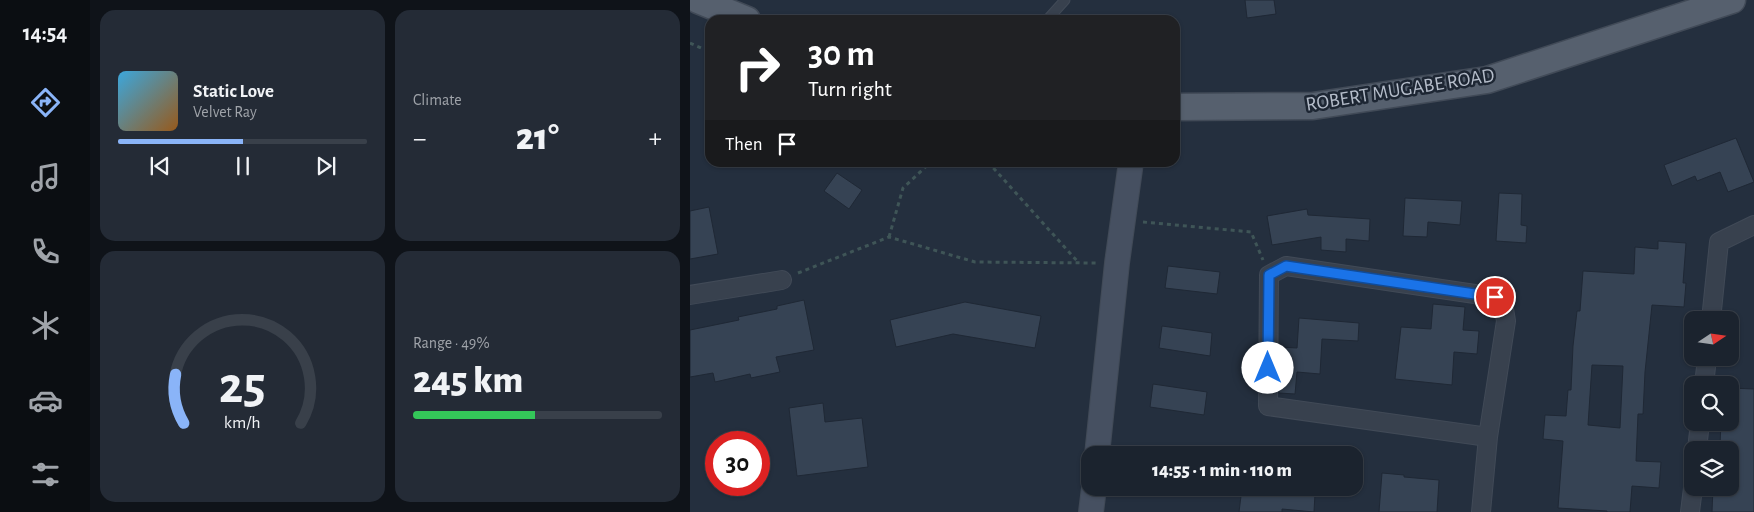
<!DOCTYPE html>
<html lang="en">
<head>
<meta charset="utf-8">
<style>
  body { margin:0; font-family:"Alegreya Sans",sans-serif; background:#242b36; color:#f1f3f6; height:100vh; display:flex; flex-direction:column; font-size:19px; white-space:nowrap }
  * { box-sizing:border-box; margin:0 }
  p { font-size:16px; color:#a0a4aa }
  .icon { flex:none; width:28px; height:28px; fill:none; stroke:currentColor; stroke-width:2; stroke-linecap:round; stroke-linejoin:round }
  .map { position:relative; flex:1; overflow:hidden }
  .drawer { display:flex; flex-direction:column; gap:10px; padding:10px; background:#0f1319; width:600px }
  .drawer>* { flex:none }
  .guide { position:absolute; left:15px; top:15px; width:475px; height:152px; border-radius:15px; box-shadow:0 1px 4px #0004,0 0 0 1px #39404a; background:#202124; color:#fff; overflow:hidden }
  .needle { width:32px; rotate:77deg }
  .controls { position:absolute; left:994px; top:311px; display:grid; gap:10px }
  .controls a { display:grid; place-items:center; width:55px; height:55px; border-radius:10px; background:#1b232e; box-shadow:0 1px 4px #0004,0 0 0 1px #39404a; font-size:25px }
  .speed { position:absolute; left:15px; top:431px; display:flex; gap:10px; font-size:25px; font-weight:700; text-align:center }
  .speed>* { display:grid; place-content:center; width:65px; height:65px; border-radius:50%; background:#1b232e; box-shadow:0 1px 4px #0004,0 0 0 1px #39404a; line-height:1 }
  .speed .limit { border:8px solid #d22; background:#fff; color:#111 }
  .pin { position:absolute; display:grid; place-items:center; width:42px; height:42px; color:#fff; margin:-21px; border:2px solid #fff; border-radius:50%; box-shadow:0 1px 5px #0007 }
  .me { position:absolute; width:55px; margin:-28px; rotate:0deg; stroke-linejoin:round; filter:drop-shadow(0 0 4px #0008) }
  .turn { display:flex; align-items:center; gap:18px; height:105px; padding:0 20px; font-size:22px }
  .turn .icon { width:65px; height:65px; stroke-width:2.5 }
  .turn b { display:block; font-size:35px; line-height:42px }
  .then { display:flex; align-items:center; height:48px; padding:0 20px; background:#0003; gap:10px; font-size:19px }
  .big { font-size:38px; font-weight:800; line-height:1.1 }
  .drawer .tile { flex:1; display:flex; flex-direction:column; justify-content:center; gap:8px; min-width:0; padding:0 18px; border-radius:15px; background:#242b36 }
  .drawer .dial { align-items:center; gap:0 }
  .dial svg { height:130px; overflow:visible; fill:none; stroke:#39404a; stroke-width:7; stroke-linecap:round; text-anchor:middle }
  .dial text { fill:#f1f3f6; stroke:none }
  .song { display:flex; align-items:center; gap:15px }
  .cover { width:60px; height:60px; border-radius:8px; background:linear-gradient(135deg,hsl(200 70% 55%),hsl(30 70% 35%)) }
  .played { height:5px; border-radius:2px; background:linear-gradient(90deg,#8ab4f8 50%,#39404a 50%) }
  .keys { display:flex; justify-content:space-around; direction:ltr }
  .heat { display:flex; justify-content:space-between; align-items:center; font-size:28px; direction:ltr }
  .charge { height:8px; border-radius:4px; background:linear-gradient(90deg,#34c759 49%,#39404a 0) }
  .drawer .tiles { flex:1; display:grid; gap:10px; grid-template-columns:repeat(2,1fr) }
  .trip { position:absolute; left:391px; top:446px; width:282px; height:50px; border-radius:15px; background:#1b232e; box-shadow:0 1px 4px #0004,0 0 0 1px #39404a; font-weight:800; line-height:50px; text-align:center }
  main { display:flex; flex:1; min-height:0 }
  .dock { display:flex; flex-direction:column; width:90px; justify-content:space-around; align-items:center; background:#0b0e12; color:#a0a4aa }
  .dock .icon { width:35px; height:35px }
  .dock .active { color:#8ab4f8 }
  .dock b { font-size:22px; color:#f1f3f6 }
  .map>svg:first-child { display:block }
</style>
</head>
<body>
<main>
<nav class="dock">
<b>14:54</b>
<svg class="icon active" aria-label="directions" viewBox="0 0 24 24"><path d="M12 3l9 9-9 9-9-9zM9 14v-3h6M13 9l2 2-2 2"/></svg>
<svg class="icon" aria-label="music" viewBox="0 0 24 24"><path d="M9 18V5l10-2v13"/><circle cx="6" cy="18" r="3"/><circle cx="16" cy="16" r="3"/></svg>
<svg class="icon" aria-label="phone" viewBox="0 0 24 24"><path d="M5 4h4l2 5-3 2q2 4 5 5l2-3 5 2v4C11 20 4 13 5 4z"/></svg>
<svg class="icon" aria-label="climate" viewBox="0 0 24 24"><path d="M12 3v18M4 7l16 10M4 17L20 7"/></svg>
<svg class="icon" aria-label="car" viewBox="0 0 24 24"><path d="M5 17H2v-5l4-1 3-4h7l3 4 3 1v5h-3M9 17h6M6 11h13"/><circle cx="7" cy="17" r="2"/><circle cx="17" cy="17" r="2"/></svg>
<svg class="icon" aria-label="filters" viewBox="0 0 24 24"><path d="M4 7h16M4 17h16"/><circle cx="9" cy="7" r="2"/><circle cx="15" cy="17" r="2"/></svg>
</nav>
<section class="drawer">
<div class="tiles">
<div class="tile">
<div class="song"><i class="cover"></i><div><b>Static Love</b><p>Velvet Ray</p></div></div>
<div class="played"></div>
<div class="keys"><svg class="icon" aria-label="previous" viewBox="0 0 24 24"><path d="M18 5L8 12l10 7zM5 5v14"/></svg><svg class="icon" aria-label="pause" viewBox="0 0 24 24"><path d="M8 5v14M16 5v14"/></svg><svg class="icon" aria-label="next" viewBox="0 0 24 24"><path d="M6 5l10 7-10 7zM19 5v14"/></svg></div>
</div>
<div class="tile"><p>Climate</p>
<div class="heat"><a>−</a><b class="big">21°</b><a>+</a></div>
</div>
<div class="tile dial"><svg viewBox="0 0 100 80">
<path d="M14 69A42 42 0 1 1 86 69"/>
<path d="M14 69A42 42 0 0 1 9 39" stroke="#8ab4f8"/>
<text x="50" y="56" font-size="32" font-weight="700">25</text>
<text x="50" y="72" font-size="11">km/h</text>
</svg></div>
<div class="tile"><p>Range · 49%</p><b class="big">245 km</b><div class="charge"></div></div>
</div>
</section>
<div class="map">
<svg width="1064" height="512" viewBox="0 0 1064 512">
  <rect width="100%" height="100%" fill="#242f3e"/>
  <path fill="#364354" stroke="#1f2835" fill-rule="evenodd" d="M555 0H584L586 14 557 18Z
    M1046 138 1064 182 1038 192 1030 172 1007 181 1005 176 982 186 974 165Z
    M147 173 172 190 159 209 134 191Z
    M809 193 832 194 831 225 837 226 836 243 806 241Z
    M715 198 772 201 770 225 738 222 737 237 713 236Z
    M19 207 28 254 0 259V211Z
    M617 209 618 215 680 219 679 241 656 239V252L631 250V237L582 245 577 216Z
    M968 241 996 243 993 283H996L994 307 962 305 955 372 953 414H948L946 461 971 462 969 488 942 486 940 512H917V511L868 508 873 441 853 439 855 415 876 416 878 390H881L883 346 887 311H890L893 271 944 274 945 247 968 249ZM902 365 933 366 930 428 898 425Z
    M478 266 530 272 527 294 475 288Z
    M114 300 124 350 86 357 90 372 61 378 60 374 25 382 23 373 0 377V330L49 320 48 317 87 309V306Z
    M275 302 351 316 345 348 263 334 206 347 200 320Z
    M743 304 775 307 773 330 789 331 787 354 764 352 762 385 705 379 711 327 741 329Z
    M609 318 669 323 668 341 632 339 630 374 607 372 605 394 589 393V347L607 348Z
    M472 326 522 333 520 356 469 348Z
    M463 384 517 392 514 415 460 407Z
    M1040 388 1064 389V512H1022L1023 488 1040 489V446L1030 445 1031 422H1040Z
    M133 403 135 422 172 418 178 467 107 476 99 408Z
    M692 473 714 475V477L749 480 747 512H689Z
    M552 488H577L594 490V492L625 494 624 512 592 509V512H549Z"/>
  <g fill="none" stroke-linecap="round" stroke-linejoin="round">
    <g stroke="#414a57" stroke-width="11">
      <path id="lane" d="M357 20 375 0"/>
    </g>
    <g stroke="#414a57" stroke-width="20">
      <path id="street" d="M0 295 92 280
        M1021 320 1029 242 1064 225
        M1014 385 1017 358
        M1007 450 1010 422
        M791 512 798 437 816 321 813 303 805 297 596 266 579 275 578 406 798 437
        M1000 512 1003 488"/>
    </g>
    <g stroke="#414a57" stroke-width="26">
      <path id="secondary" d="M407 455 427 263 441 162
        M401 512 404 488"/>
    </g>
    <g stroke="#414a57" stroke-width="29">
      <path id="primary" d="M8 0 57 20
        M485 107 623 106 797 80 1042 0"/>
    </g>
    <path stroke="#3f5557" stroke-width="3" stroke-dasharray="4 4" stroke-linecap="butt" d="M0 43 20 52
      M298 162 388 262
      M453 222 561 232 573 260
      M199 237 213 188 241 162
      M108 273 199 237 285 262 406 263"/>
    <use href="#lane" stroke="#38414e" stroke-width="9"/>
    <use href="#street" stroke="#38414e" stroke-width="18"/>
    <use href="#secondary" stroke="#465061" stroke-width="24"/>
    <use href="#primary" stroke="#56606e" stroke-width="26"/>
  </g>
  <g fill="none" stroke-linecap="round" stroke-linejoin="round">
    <g stroke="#114b97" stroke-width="12">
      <path id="route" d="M578 368 579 275 596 266 805 297"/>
    </g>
    <use href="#route" stroke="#1a73e8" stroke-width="9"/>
  </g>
  <g text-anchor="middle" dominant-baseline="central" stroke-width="5" stroke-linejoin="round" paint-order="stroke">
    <g font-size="20" fill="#b4bcc9" stroke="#1d2633">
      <text transform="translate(710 90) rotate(-9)">ROBERT MUGABE ROAD</text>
    </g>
  </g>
</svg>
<div class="controls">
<a><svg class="needle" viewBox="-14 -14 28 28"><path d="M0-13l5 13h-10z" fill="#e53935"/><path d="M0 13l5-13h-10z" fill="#a0a4aa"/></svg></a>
<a><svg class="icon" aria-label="search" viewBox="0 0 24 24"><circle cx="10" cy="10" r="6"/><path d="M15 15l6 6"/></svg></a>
<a><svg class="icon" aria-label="layers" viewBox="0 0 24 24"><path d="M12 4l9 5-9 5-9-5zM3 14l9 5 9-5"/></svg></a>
</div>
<div class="speed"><div class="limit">30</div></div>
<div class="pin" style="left:805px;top:297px;background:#d93025"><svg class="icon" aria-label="arrive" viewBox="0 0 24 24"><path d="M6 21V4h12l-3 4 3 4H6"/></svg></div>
<svg class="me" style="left:578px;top:368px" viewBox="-20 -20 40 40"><circle r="19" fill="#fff"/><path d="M0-13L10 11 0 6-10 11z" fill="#1a73e8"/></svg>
<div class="trip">14:55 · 1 min · 110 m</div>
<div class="guide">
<div class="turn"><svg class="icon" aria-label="right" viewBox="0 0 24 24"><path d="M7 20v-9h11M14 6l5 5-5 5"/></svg><div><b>30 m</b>Turn right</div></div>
<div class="then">Then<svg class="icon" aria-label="arrive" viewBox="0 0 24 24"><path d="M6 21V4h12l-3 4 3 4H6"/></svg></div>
</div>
</div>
</main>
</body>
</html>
